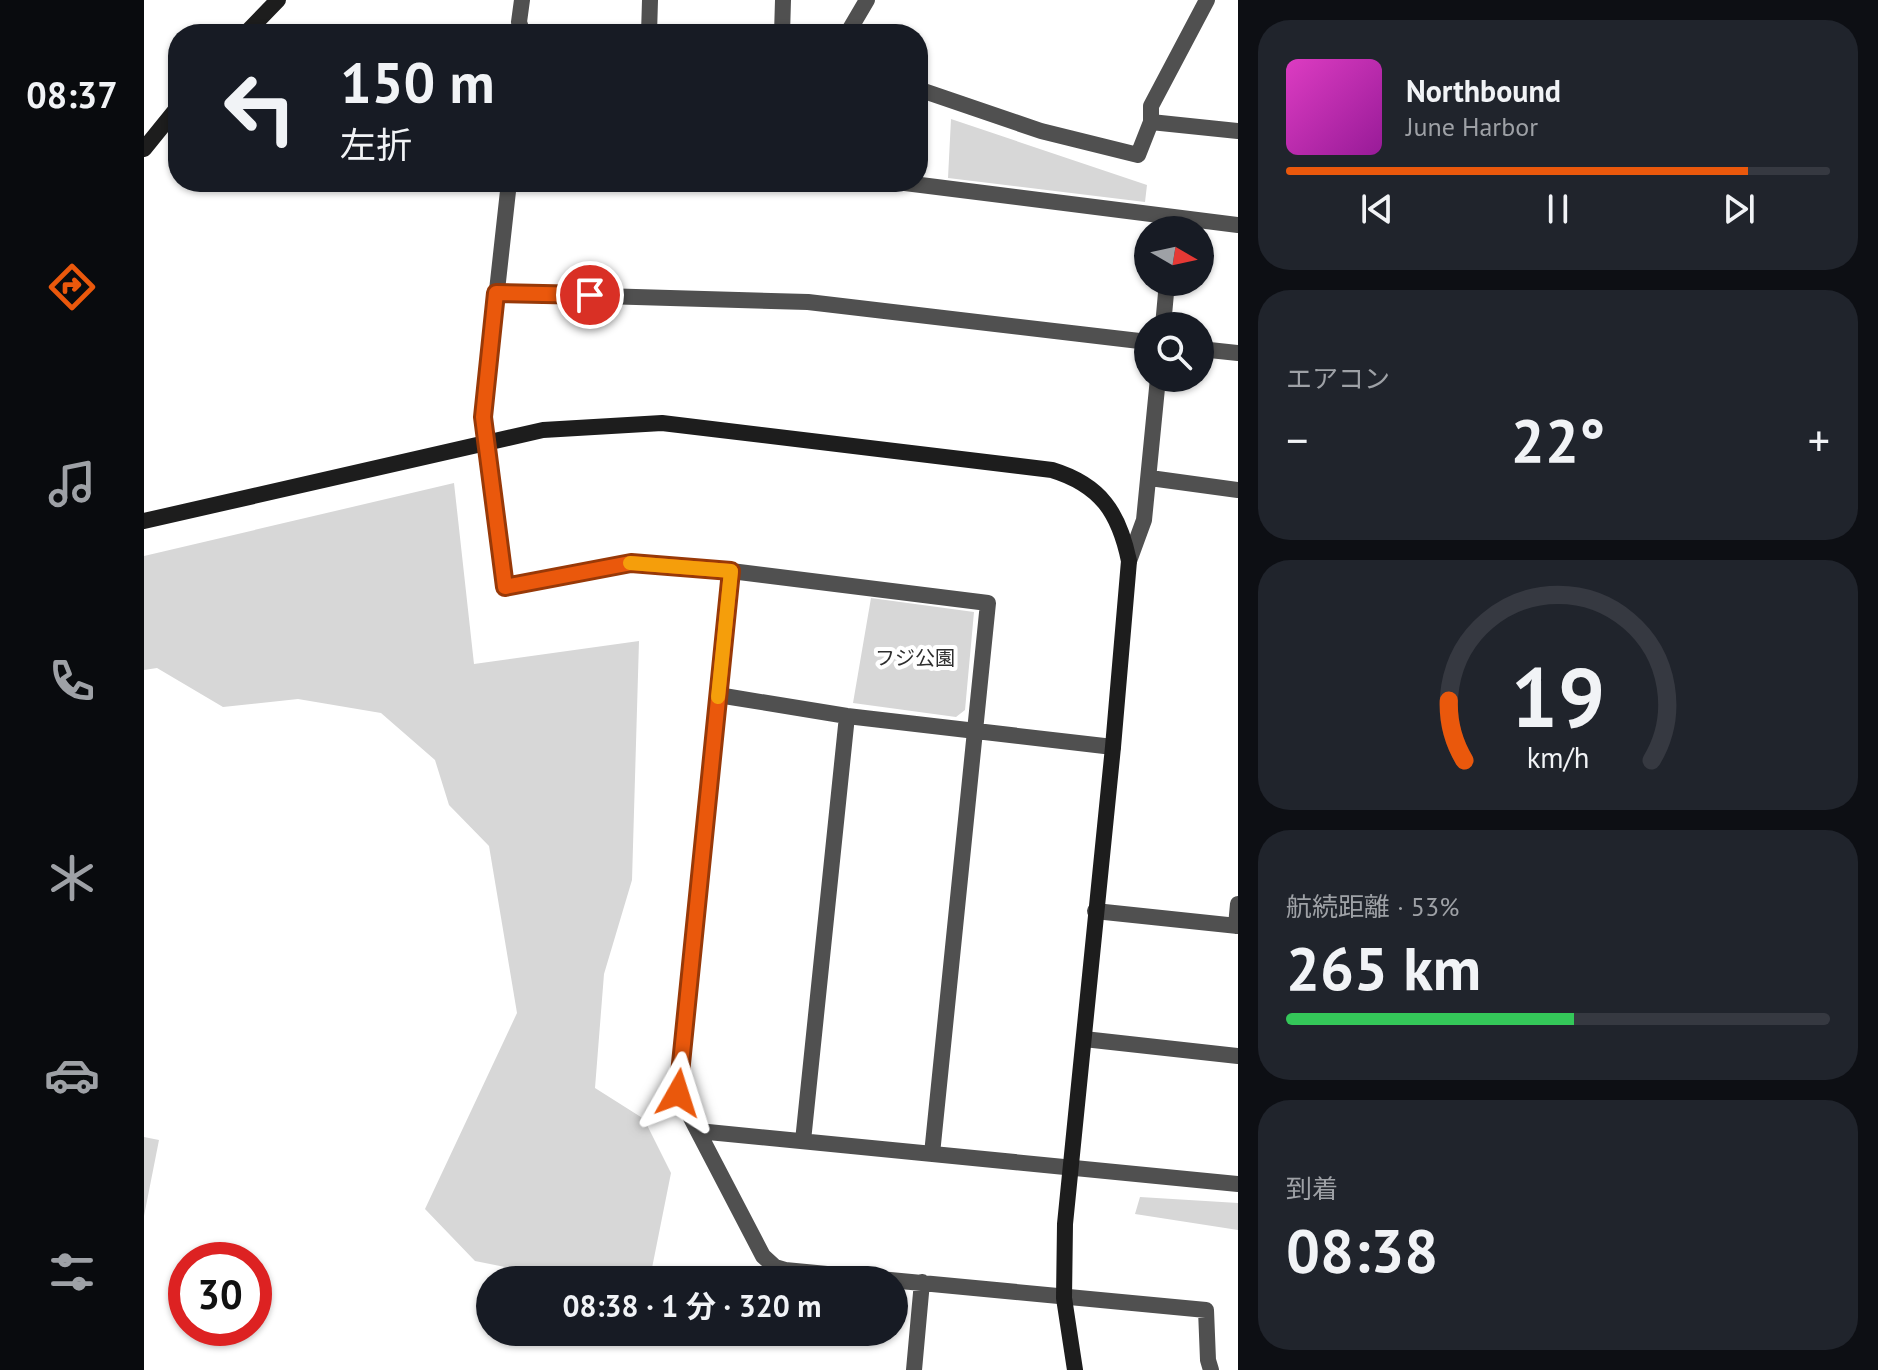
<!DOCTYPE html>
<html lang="ja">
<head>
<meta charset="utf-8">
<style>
  body { margin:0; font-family:"PT Sans","Noto Sans JP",sans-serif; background:#20242c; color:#f1f3f6; height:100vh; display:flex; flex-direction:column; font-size:30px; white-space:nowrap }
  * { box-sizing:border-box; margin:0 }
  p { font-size:26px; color:#9ea1a6 }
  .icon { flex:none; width:44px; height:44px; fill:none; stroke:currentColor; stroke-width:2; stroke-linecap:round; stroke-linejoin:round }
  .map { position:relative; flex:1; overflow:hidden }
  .drawer { display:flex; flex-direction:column; gap:20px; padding:20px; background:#0d0f14; width:640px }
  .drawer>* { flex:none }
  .hud { position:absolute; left:24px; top:24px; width:760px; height:168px; border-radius:32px; box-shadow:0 2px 6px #0004; background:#171b24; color:#f1f3f6; overflow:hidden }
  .needle { width:52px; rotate:99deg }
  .tools { position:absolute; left:990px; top:216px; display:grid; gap:16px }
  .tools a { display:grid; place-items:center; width:80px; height:80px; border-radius:50%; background:#171b24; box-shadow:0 2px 6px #0004; font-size:40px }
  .speed { position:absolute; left:24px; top:1242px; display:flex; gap:16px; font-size:40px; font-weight:700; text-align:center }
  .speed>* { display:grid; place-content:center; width:104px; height:104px; border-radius:50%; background:#171b24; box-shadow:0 2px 6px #0004; line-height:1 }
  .speed .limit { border:12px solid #d22; background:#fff; color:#111 }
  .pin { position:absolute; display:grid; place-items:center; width:68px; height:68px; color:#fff; margin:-34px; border:4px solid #fff; border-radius:50%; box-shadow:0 2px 8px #0007 }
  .me { position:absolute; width:88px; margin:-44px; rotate:6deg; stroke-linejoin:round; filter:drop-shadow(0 0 6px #0008) }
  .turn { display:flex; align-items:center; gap:28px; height:168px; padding:0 40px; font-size:36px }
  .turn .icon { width:104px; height:104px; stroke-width:2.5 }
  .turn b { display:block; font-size:56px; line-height:68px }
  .big { font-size:60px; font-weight:700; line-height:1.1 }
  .drawer .card { flex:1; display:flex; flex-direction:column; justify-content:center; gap:12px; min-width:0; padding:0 28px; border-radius:32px; background:#20242c }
  .drawer .dial { align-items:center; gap:0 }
  .dial svg { height:208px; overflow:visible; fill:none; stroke:#363941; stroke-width:7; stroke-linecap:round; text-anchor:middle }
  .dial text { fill:#f1f3f6; stroke:none }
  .song { display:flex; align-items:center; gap:24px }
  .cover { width:96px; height:96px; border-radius:12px; background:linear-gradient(135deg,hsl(310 70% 55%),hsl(300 70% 35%)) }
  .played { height:8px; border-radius:4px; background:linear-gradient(90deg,#ea580c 85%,#363941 85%) }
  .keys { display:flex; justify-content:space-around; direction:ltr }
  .heat { display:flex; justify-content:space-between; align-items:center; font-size:44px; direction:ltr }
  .charge { height:12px; border-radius:6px; background:linear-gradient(90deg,#34c759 53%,#363941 0) }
  .trip { position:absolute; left:332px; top:1266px; width:432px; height:80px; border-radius:40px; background:#171b24; box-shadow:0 2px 6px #0004; font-weight:700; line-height:80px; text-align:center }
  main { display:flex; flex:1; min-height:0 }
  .tab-bar { display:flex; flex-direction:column; width:144px; justify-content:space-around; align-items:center; background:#090b0e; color:#9ea1a6 }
  .tab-bar .icon { width:56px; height:56px }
  .tab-bar .current { color:#ea580c }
  .tab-bar b { font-size:36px; color:#f1f3f6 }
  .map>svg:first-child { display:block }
</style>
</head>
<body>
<main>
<nav class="tab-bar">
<b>08:37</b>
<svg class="icon current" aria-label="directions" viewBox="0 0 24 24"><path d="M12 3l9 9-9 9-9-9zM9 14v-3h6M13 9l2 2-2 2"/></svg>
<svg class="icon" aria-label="music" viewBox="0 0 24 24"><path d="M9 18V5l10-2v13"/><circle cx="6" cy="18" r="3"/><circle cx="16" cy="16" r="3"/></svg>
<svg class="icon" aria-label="phone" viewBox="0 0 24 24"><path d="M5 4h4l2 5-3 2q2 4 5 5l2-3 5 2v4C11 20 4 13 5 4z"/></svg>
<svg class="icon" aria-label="climate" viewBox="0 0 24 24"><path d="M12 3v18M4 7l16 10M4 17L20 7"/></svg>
<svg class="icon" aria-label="car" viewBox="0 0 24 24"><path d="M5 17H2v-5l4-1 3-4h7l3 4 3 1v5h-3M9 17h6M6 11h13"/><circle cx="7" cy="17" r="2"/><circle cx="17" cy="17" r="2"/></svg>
<svg class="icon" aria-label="filters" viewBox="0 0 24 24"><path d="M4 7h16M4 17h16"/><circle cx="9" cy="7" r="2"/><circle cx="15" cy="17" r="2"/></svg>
</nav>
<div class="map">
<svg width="1094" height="1370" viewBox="0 0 1094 1370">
  <rect width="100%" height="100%" fill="#fff"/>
  <path fill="#d7d7d7" d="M807 119 1003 185 1001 202 804 178Z
    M310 483 330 664 495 641 488 880 460 974 451 1088 500 1119 527 1173 506 1278 498 1280H426L331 1261 281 1209 373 1013 345 846 305 805 291 760 237 713 154 699 79 707 13 668 0 670V556Z
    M727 598 830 612 821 710 812 717 709 703Z
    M0 1137 15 1140 0 1216Z
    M996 1197 1094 1203V1230L991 1214Z"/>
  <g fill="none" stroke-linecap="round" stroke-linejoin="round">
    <path stroke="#505050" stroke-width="16" d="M378 0 375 22 379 34
      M505 34 506 0
      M638 34 639 0
      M703 34 723 0
      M774 89 897 131 994 155 1007 122V106L1063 0
      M1007 122 1094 131
      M365 182 339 417 361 587 487 563 587 571 844 603 788 1154
      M753 182 1094 225
      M352 293 664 302 1004 342
      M1019 326 1023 282
      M1056 349 1094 353
      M1006 478 1094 490
      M985 561 1000 520 1014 378
      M587 571 534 1093 619 1256 631 1267 641 1270 1062 1310 1064 1360 1067 1370
      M574 695 703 716 969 747
      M951 911 1094 926
      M1092 926 1094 904
      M940 1039 1094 1056
      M554 1131 1094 1184
      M659 1141 703 716
      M770 1370 778 1282"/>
    <path stroke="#1d1d1d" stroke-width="16" d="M101 34 134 0
      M0 149 34 107
      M0 521 399 430 518 423 908 470C957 485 975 513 985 561L969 747 921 1224 920 1298 931 1370"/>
  </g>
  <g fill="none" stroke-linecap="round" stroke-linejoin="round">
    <g stroke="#983908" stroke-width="20">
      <path id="route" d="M446 295 352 293 339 417 361 587 487 563 587 571 534 1093"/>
    </g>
    <use href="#route" stroke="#ea580c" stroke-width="14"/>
    <path stroke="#f59e0b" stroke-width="14" d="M486 563 587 571 574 697"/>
  </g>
  <g text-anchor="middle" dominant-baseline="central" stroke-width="8" stroke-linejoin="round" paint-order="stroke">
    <g font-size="20" fill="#2e2e2e" stroke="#fff">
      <text x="771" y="658">フジ公園</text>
    </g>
  </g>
</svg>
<div class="tools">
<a><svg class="needle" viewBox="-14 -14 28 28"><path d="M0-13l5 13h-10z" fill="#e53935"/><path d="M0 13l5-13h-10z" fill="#9ea1a6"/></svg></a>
<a><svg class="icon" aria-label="search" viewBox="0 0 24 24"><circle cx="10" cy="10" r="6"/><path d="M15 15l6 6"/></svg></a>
</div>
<div class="speed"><div class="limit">30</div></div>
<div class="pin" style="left:446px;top:295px;background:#d93025"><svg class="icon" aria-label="arrive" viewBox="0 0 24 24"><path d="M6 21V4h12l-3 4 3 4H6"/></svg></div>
<svg class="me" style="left:534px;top:1093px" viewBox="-20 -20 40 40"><path d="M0-17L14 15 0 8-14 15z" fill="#ea580c" stroke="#fff" stroke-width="4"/></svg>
<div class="trip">08:38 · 1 分 · 320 m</div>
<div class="hud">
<div class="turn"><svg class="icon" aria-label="left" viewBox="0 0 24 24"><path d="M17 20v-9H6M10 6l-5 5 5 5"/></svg><div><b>150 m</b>左折</div></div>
</div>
</div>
<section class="drawer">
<div class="card">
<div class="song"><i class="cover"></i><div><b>Northbound</b><p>June Harbor</p></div></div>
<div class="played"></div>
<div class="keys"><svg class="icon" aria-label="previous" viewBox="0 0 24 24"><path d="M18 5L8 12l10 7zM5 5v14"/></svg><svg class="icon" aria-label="pause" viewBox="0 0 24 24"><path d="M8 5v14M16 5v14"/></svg><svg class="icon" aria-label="next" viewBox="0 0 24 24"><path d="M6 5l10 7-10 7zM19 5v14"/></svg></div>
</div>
<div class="card"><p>エアコン</p>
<div class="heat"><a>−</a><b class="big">22°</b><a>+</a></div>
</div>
<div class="card dial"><svg viewBox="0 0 100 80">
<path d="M14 69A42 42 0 1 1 86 69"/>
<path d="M14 69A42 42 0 0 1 8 46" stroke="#ea580c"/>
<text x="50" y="56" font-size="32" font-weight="700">19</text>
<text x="50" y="72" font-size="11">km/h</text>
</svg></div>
<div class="card"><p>航続距離 · 53%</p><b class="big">265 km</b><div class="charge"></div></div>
<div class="card"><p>到着</p><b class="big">08:38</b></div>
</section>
</main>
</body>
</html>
